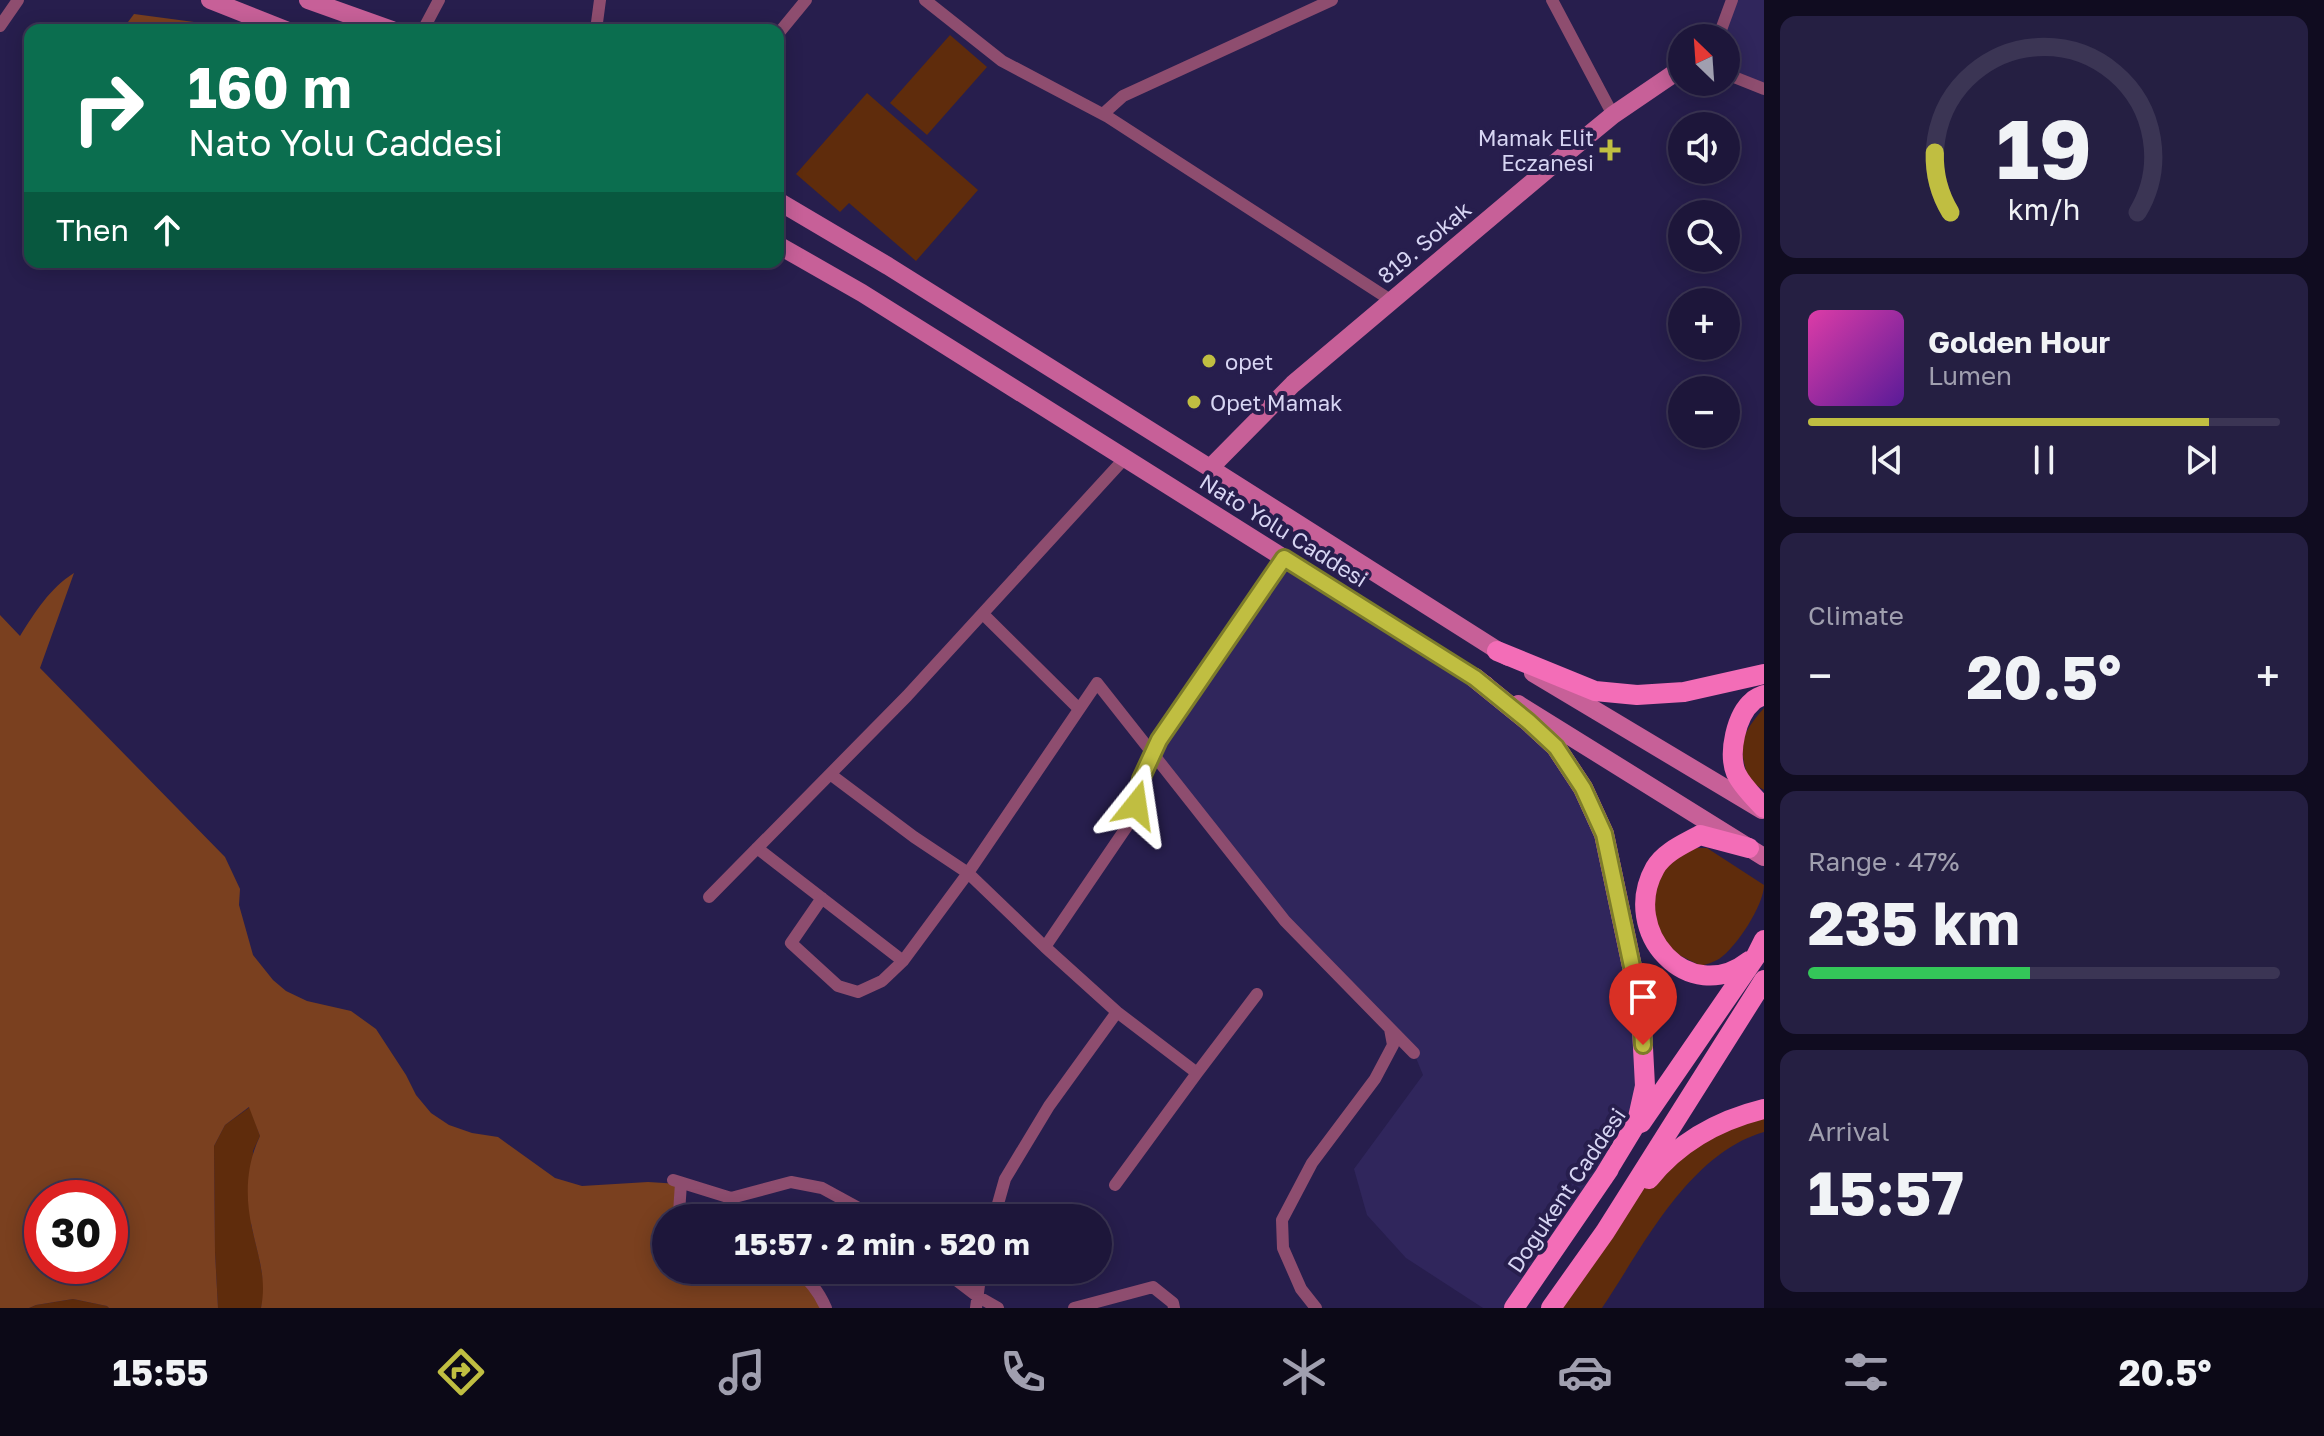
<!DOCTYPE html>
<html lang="en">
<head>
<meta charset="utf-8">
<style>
  body { margin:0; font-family:"Golos Text",sans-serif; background:#251f42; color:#f1f3f6; height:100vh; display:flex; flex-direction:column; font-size:30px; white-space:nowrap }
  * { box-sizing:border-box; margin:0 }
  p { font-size:26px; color:#a09faf }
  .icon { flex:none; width:44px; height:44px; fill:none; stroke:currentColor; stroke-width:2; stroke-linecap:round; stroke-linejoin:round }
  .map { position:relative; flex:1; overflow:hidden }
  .panel { display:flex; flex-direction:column; gap:16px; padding:16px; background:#100c20; width:560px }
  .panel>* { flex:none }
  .guide { position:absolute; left:24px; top:24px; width:760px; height:244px; border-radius:16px; box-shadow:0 4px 20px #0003,0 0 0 2px #3b3554; background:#0b6e4f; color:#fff; overflow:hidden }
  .needle { width:52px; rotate:335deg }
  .controls { position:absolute; left:1668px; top:24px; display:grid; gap:16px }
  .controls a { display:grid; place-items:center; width:72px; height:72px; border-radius:50%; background:#1d163a; box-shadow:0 4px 20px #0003,0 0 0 2px #3b3554; font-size:40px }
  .speed { position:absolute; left:24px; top:1180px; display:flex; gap:16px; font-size:40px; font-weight:700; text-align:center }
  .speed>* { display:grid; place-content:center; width:104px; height:104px; border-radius:50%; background:#1d163a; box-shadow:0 4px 20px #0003,0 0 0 2px #3b3554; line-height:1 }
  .speed .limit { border:12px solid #d22; background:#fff; color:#111 }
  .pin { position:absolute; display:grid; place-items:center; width:68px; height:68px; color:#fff; margin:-82px -34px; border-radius:50% 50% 50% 0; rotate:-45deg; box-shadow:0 0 8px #0007 }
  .pin .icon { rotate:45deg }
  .me { position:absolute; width:88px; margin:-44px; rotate:15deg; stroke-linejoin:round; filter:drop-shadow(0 0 6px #0008) }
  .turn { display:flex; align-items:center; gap:28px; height:168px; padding:0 32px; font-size:36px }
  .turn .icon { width:104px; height:104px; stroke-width:2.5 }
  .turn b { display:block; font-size:56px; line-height:68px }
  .then { display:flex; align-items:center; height:76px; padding:0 32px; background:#0003; gap:16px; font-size:30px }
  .big { font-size:60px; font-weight:700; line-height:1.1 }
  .panel .widget { flex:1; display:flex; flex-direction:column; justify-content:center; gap:12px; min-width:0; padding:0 28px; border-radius:16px; background:#251f42 }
  .panel .dial { align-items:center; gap:0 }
  .dial svg { height:208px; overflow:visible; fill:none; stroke:#3b3554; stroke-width:7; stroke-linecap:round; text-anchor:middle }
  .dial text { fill:#f1f3f6; stroke:none }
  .song { display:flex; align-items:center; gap:24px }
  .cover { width:96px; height:96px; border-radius:12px; background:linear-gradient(135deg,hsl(320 70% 55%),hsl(270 70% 35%)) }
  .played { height:8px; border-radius:4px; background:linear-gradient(90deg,#c0be41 85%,#3b3554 85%) }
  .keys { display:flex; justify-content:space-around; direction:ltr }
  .heat { display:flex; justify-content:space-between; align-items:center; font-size:44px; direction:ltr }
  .charge { height:12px; border-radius:6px; background:linear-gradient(90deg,#34c759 47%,#3b3554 0) }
  .trip { position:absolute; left:652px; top:1204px; width:460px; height:80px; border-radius:40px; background:#1d163a; box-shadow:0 4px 20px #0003,0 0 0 2px #3b3554; font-weight:700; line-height:80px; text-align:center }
  .dock { display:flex; height:128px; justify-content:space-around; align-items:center; background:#0c0917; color:#a09faf }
  .dock .icon { width:56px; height:56px }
  .dock .selected { color:#c0be41 }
  .dock b { font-size:36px; color:#f1f3f6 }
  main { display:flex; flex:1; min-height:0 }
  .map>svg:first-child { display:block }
</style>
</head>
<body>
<main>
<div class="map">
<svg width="1764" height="1308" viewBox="0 0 1764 1308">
  <rect width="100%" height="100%" fill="#271e4d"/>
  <path fill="#30265c" d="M1732 0H1764V89L1726 70V38H1718Z
    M1284 558 1475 678 1583 788 1641 1009 1637 1122 1514 1308H1483L1406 1258 1367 1215 1354 1169 1423 1075 1414 1053 1285 921 1153 751Z"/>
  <path fill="#5f2c0c" d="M950 35 987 67 927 135 890 103Z
    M867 93 978 190 916 261 849 203 840 212 796 174Z
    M1764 708V790L1749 781C1738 745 1739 737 1764 708Z
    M1687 848H1707L1764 885C1764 905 1736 948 1719 959 1714 962 1707 964 1701 966L1679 955 1657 936 1652 898 1662 868Z
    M250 1107 260 1136 253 1151 251 1224 259 1257 265 1290 261 1308H218L215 1252 214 1146 225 1125Z
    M1764 1109V1132C1688 1154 1643 1247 1602 1308H1551L1657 1169Z
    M73 1299 107 1306 109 1308H29L36 1305Z"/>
  <path fill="#7a401f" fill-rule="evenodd" d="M134 14 209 24 208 30H122Z
    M74 573 40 668 225 857 240 889 239 905 253 955 273 980 286 991 307 1001 351 1011 376 1029 406 1075 416 1095 431 1113 449 1125 472 1133 498 1137 555 1178 582 1186 648 1182 680 1184 682 1218H666V1270H793L826 1308H261C267 1278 258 1257 252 1228 245 1197 246 1165 260 1136L249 1107 225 1125 214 1146 215 1252 218 1308H109L107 1306 73 1299 36 1305 29 1308H0V615L20 636C35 612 50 588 74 573ZM42 1198H110V1266H42Z"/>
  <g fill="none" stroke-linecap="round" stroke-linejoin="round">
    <path stroke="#8e4d6f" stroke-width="12" d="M925 0 1002 61 1108 117 1392 301
      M1552 0 1613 115
      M0 26 18 0
      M423 30 439 0
      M596 30 600 0
      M778 34 806 0
      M1718 38 1732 0
      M1726 70 1734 77 1764 89
      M1103 114 1123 96 1332 0
      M983 614 1079 709
      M830 774 914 837 968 873 1045 947 1117 1012 1197 1073
      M757 848 903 961
      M709 897 907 696 1125 458
      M822 898 791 943 838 986 858 992 882 981 903 961 968 873 1097 683 1285 921 1414 1053
      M1045 947 1130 822 1141 779 1159 740 1284 558
      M673 1180 731 1198 791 1182 822 1188 877 1218
      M681 1183 679 1213 685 1218
      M1115 1185 1197 1073 1257 994
      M994 1218 1005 1179 1049 1106 1117 1012
      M793 1270C808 1276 820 1294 826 1308
      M943 1270 977 1296 998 1308
      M976 1308 981 1270
      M1074 1308 1153 1287 1173 1303 1174 1308
      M1316 1308 1301 1289 1283 1248 1282 1220 1312 1163 1375 1079 1393 1045 1390 1029"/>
    <path stroke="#c76098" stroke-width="18" d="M210 0 286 30
      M308 0 392 30
      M778 201 888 266 1210 468 1508 657
      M778 245 862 293 1486 685
      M1210 468 1293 384 1574 147 1613 115 1682 68
      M1533 673 1762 810
      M1518 704 1764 857"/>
    <path stroke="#f36db7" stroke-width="20" d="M1497 651 1595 691 1637 695 1684 692 1764 674
      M1475 678 1528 721 1556 747 1583 788 1604 834 1641 1009 1645 1086 1637 1122 1603 1178
      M1764 695C1760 697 1756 698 1753 701 1736 715 1728 753 1736 773 1742 786 1754 797 1764 808
      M1749 961C1689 1008 1619 932 1655 868 1664 852 1684 844 1700 835L1749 848
      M1641 1123 1756 956 1764 940
      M1649 1179C1678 1143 1719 1120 1764 1109
      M1514 1308 1609 1169
      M1551 1308 1605 1232 1764 980"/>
  </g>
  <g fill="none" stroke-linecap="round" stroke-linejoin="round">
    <g stroke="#7d7c2a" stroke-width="20">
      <path id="route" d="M1136 805 1141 779 1159 740 1284 558 1475 678 1528 721 1556 747 1583 788 1604 834 1641 1009 1643 1045"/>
    </g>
    <use href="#route" stroke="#c0be41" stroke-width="14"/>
  </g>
  <g fill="#c0be41" stroke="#271e4d" stroke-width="3">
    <path d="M1606 138h8v8h8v8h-8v8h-8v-8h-8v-8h8z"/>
    <circle cx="1209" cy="361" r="8"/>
    <circle cx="1194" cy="402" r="8"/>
  </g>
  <g text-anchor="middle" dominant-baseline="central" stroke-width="8" stroke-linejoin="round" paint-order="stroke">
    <g font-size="22" fill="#d7d5f3" stroke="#271e4d" text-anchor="start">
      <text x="1594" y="137" text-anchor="end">Mamak Elit<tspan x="1594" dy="25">Eczanesi</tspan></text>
      <text x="1225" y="361">opet</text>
      <text x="1210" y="402">Opet Mamak</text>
    </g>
    <g font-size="22" fill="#d7d5f3" stroke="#271e4d">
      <text transform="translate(1424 242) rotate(-40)">819. Sokak</text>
      <text transform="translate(1284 530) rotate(32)">Nato Yolu Caddesi</text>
      <text transform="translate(1566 1190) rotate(-56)">Doğukent Caddesi</text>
    </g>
  </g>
</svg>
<div class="controls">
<a><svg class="needle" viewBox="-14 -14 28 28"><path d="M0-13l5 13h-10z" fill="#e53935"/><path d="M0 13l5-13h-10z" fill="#a09faf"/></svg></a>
<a><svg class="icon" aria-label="sound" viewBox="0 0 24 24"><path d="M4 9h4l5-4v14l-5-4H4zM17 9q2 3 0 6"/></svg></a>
<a><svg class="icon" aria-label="search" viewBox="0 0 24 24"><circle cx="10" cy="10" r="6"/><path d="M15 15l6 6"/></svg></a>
<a>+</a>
<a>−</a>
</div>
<div class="speed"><div class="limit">30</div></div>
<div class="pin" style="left:1643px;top:1045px;background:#d93025"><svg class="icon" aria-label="arrive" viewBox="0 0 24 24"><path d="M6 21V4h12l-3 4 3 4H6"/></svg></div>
<svg class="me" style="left:1136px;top:805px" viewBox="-20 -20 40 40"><path d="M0-17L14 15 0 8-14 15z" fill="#c0be41" stroke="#fff" stroke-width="4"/></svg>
<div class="trip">15:57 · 2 min · 520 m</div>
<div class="guide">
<div class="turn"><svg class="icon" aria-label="right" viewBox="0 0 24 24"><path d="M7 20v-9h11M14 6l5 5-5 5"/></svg><div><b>160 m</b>Nato Yolu Caddesi</div></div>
<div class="then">Then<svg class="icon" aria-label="ahead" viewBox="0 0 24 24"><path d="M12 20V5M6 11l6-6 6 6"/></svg></div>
</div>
</div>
<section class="panel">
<div class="widget dial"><svg viewBox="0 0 100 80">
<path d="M14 69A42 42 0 1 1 86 69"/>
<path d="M14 69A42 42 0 0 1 8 46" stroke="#c0be41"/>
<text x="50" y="56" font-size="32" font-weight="700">19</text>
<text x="50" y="72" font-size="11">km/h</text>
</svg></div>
<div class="widget">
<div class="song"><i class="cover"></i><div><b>Golden Hour</b><p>Lumen</p></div></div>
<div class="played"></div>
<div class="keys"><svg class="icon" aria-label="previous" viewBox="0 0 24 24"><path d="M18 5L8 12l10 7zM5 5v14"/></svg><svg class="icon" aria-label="pause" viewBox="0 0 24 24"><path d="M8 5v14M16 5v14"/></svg><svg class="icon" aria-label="next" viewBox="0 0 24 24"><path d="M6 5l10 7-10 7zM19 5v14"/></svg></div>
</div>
<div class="widget"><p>Climate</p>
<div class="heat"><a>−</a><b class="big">20.5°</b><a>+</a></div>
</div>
<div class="widget"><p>Range · 47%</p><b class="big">235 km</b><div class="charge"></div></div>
<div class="widget"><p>Arrival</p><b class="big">15:57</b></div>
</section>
</main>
<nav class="dock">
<b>15:55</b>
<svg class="icon selected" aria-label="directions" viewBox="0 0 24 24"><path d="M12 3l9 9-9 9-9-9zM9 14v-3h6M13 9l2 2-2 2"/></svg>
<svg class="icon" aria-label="music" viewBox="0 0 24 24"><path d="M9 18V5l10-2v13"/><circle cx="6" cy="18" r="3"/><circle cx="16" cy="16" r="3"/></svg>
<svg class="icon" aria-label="phone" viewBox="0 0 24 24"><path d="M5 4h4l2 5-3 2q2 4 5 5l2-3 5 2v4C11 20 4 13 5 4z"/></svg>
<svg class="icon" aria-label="climate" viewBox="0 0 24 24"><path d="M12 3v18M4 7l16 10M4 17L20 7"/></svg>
<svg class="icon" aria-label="car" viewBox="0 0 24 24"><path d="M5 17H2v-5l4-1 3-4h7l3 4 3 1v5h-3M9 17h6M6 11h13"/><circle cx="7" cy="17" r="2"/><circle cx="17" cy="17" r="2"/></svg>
<svg class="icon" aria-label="filters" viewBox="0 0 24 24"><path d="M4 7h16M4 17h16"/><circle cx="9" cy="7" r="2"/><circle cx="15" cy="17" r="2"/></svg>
<b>20.5°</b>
</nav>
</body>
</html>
